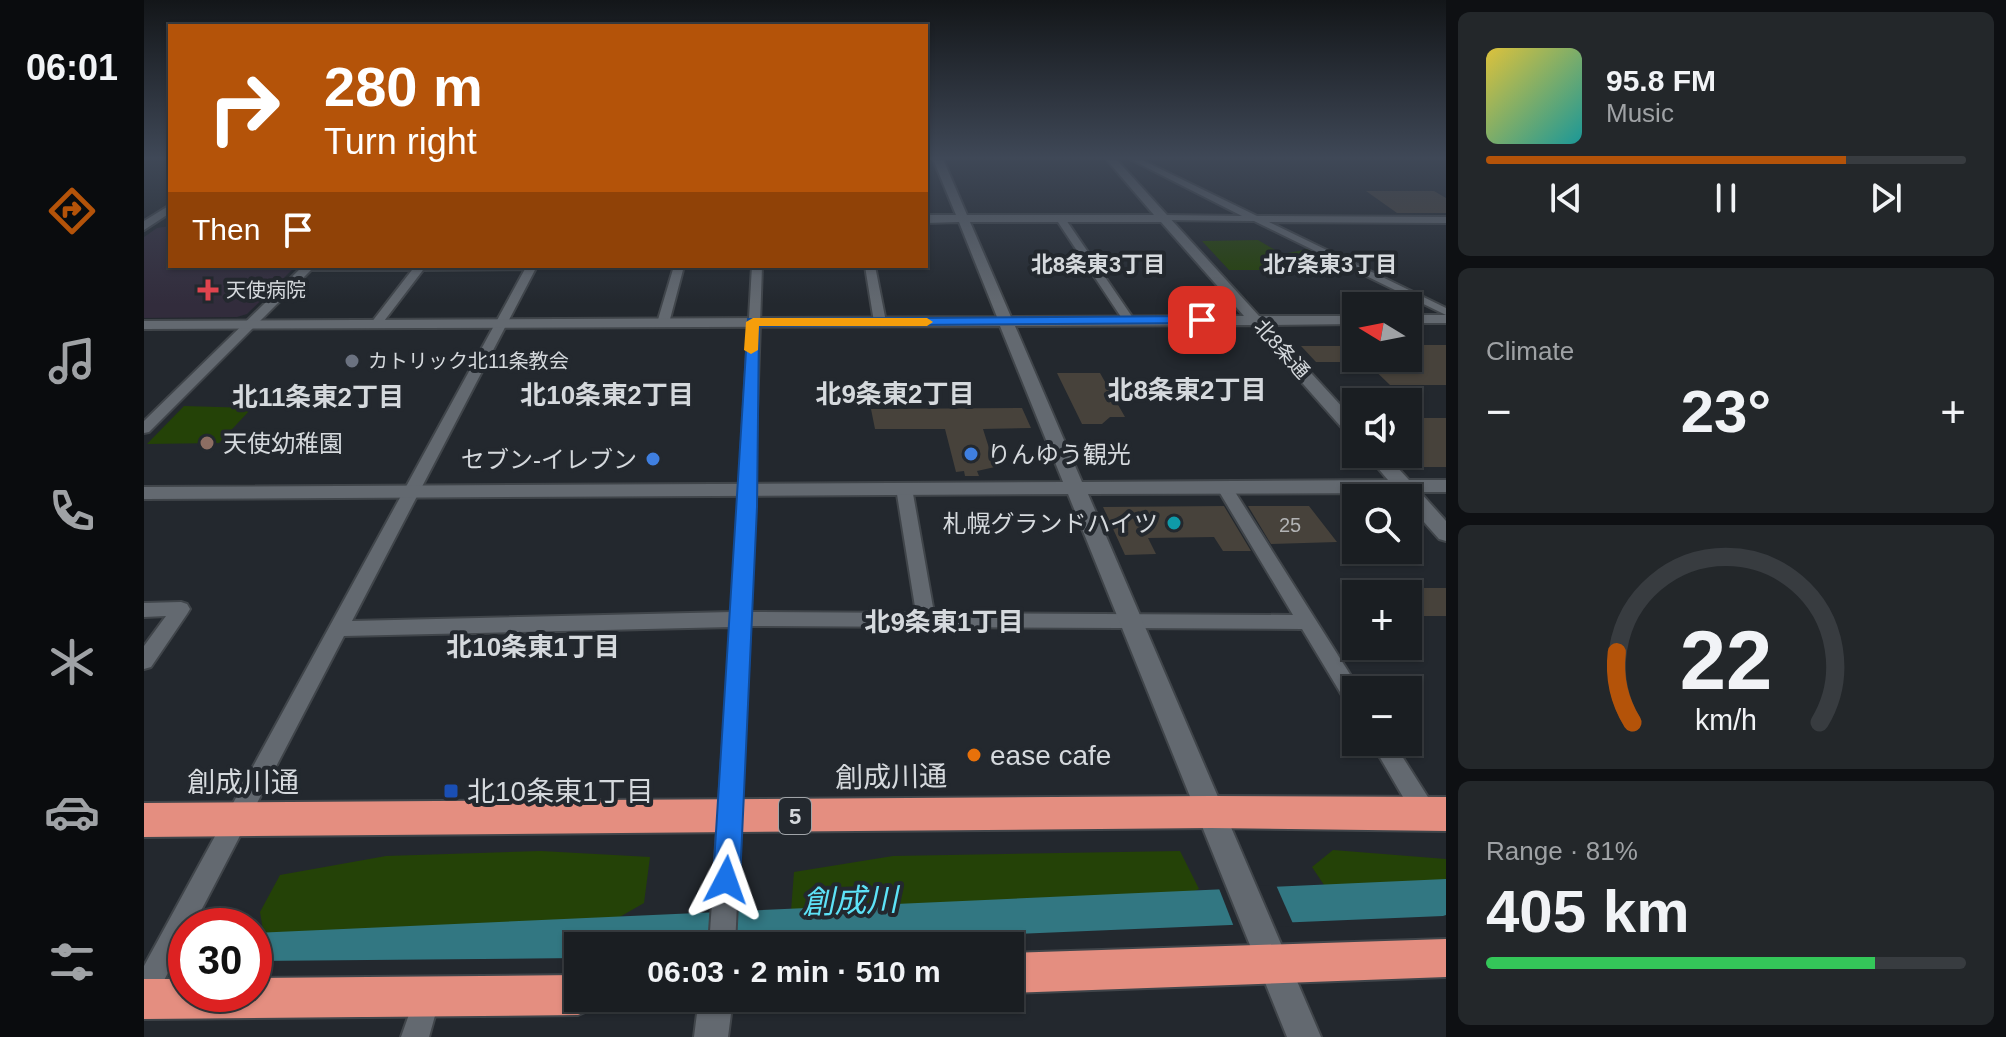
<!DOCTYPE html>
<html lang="en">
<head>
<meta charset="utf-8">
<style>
  body { margin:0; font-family:Arial,"Noto Sans JP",sans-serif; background:#23272a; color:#f1f3f6; height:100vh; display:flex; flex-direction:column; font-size:30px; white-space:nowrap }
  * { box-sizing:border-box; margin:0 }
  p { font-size:26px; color:#9fa2a5 }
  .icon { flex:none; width:44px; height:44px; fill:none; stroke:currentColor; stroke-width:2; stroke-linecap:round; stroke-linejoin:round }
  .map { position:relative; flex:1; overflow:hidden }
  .drawer { display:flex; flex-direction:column; gap:12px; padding:12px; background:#0e1013; width:560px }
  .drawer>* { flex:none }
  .banner { position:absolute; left:24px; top:24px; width:760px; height:244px; border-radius:0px; box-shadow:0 2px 6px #0004,0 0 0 2px #383c40; background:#b45309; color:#fff; overflow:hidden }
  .needle { width:52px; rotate:280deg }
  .tools { position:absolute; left:1198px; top:292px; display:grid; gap:16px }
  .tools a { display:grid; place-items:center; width:80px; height:80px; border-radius:0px; background:#1a1e22; box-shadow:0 2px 6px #0004,0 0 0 2px #383c40; font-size:40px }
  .speed { position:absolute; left:24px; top:908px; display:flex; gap:16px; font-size:40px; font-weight:700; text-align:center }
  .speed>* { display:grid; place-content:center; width:104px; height:104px; border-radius:50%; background:#1a1e22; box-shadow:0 2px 6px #0004,0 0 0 2px #383c40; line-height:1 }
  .speed .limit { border:12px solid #d22; background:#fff; color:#111 }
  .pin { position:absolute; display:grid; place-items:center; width:68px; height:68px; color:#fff; margin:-34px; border-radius:16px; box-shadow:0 4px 12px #0006 }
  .me { position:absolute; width:88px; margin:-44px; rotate:4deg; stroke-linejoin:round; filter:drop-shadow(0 0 6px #0008) }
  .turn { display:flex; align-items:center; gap:28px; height:168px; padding:0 24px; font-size:36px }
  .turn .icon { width:104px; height:104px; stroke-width:2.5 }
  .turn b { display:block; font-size:56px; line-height:68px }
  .then { display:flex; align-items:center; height:76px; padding:0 24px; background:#0003; gap:16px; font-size:30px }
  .big { font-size:60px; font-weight:700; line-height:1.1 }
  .drawer .tile { flex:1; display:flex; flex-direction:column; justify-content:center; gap:12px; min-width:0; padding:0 28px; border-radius:12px; background:#23272a }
  .drawer .dial { align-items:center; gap:0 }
  .dial svg { height:208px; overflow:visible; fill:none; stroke:#383c40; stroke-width:7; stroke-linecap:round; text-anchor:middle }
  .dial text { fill:#f1f3f6; stroke:none }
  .song { display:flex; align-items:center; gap:24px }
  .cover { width:96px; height:96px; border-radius:12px; background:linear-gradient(135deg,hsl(50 70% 55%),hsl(180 70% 35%)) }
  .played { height:8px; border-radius:4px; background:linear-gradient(90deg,#b45309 75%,#383c40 75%) }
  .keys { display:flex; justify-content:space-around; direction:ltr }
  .heat { display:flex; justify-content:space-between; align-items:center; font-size:44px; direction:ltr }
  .charge { height:12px; border-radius:6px; background:linear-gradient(90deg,#34c759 81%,#383c40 0) }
  .trip { position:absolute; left:420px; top:932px; width:460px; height:80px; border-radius:0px; background:#1a1e22; box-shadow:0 2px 6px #0004,0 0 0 2px #383c40; font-weight:700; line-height:80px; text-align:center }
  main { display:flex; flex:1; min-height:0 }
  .tabs { display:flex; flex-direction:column; width:144px; justify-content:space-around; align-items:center; background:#0a0c0e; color:#9fa2a5 }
  .tabs .icon { width:56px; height:56px }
  .tabs .on { color:#b45309 }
  .tabs b { font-size:36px; color:#f1f3f6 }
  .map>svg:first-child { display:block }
</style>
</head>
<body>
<main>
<nav class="tabs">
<b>06:01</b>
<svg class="icon on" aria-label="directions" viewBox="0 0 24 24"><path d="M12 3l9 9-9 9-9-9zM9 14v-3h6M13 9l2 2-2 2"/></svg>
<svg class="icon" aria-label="music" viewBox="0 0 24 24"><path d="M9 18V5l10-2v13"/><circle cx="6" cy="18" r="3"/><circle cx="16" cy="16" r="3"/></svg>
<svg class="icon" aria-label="phone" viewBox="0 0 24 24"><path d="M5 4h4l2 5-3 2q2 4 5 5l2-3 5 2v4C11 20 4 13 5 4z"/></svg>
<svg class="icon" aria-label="climate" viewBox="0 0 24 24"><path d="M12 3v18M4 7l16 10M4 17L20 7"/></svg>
<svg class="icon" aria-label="car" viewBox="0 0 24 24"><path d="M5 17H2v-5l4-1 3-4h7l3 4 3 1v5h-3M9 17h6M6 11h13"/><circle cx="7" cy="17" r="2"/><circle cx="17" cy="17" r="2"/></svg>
<svg class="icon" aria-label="filters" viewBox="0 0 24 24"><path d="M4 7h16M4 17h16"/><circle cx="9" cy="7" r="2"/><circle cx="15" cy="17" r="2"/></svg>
</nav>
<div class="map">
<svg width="1302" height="1037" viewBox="0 0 1302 1037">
  <rect width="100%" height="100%" fill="#23282e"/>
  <path fill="#322c3c" d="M26 226V266H152L103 314 93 317 0 318V237L13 228Z"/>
  <path fill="#244207" d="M1114 240 1138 254 1165 249 1189 261 1166 266 1169 270H1085L1058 241Z
    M40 406 108 408 75 443 3 444Z
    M1189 850 1302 859V901L1188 897 1168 867Z
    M397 851 506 857 500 903 427 945 120 936 116 912 136 875 242 856Z
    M1036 851 1055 889 974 923 647 911 650 872 749 856Z"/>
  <path fill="#327782" d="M1302 879V915L1299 916 585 946H434V958L110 961V933Z"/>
  <path fill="#23282e" d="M1132 885 1150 926 1090 927 1074 886Z"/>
  <path fill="#47423b" d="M1222 191H1290L1302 198V213H1253Z
    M1264 336 1275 345H1302V385H1246L1218 358H1264Z
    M1157 346H1212V362H1172Z
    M913 373H956L981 417H966L958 424H938Z
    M878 408 887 428 839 429 851 467 833 471 835 476H821L820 471 812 472 801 429H731L727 409Z
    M1264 418H1302V467H1273L1264 458Z
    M1080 506 1107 551H1079L1070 537 1004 538 1012 554 981 555 959 507Z
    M1104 506H1165L1193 542 1127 544Z
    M1259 588H1302V616H1280Z"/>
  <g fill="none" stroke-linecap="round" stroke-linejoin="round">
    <g stroke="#40454a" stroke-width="4">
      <path id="street" d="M986 159H996L1113 216 1302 217V223L1125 222 1302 308V315L1110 221 1018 220V216L1021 215 1098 216Z
        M914 217H920L991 321 989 323H981L912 219Z
        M159 266H393L208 621 588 612 608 266H618L606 612 772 613 752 488 760 483 768 488 790 613 1149 615 1073 488 1081 483 1086 484 1216 690H1212V710L1205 707 1158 629 606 626 591 946H565L587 627 200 636 49 926H42V939L9 1001 0 1005V966L381 269 279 270 237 325 233 327 227 323 268 270H167L5 432 0 433V421Z
        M530 266H540L525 323 519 327 513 323Z
        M721 266H731L742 322 740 324 730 322Z
        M37 602 43 604 46 609 43 614 7 667 0 669V646L22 616 0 617V603Z
        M1227 742H1249L1289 805 1292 813 1289 821 1281 824 1273 821Z
        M283 985 292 989 296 998 285 1037H257L274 989Z"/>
    </g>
    <g stroke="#40454a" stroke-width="4">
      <path id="secondary" d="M789 159H799L823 215H1010L962 159H972L1115 316H1212V324L1123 325 1212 422V438L1206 437 1107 325 871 326 938 482 1244 480 1222 454H1241L1265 480H1302V492H1276L1302 521V541L1295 539 1264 504V498L1254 493 944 494 1177 1037H1143L924 494 0 499V487L919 482 856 326 0 329V321L853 317 815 222 782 223V215H812ZM826 222H1017L1100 316 867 317Z
        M26 205V213L0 230V221Z
        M1264 315H1302V323H1264Z
        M555 998H589L584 1037H550Z"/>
    </g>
    <g stroke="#40454a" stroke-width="4">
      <path id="highway" d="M1067 796 1302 797V831L1067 828 0 837V803Z
        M1302 939V977L866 993V953Z
        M434 975V998H453L448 1009 434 1015 0 1019V979H42V994H110V978Z"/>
    </g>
    <use href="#street" fill="#636970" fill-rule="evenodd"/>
    <use href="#secondary" fill="#636970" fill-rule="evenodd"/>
    <use href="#highway" fill="#e48e80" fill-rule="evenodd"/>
  </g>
  <linearGradient id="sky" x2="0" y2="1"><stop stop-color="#131619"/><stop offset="0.52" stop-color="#3f4857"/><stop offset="1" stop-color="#3f4857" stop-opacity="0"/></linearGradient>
  <rect width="1302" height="304" fill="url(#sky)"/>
  <path fill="#1a73e8" stroke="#114b97" stroke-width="2" d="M1058 316 1063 318V323L615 326 613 507 596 880 592 889 582 893 573 889 569 880 604 319Z"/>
  <path fill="#f59e0b" d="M609 318H783L789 322 783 326H615L614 350 607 354 600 350 602 322Z"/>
  <path fill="#e0444e" stroke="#23282e" stroke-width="3" d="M60 278h8v8h8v8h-8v8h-8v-8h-8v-8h8z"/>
  <circle fill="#6b7280" stroke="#23282e" stroke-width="3" cx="208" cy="361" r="8"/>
  <circle fill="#8d6e63" stroke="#23282e" stroke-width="3" cx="63" cy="443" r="8"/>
  <g fill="#3f7fe0" stroke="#23282e" stroke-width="3">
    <circle cx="827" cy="454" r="8"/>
    <circle cx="509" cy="459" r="8"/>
  </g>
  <circle fill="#0f9aa8" stroke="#23282e" stroke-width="3" cx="1030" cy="523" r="8"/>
  <circle fill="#e8710a" stroke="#23282e" stroke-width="3" cx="830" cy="755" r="8"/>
  <rect fill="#1a4fb4" stroke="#23282e" stroke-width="3" x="299" y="783" width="16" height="16" rx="4"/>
  <g text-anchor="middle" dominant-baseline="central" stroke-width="8" stroke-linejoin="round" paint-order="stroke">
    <g font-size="20" fill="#d5d9dd" stroke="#23282e" text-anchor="start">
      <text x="82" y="290">天使病院</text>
      <text x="224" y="361">カトリック北11条教会</text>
    </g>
    <g font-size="20" fill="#d5d9dd" stroke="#23282e">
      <text transform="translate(1138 349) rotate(48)">北8条通</text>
    </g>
    <g font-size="20" fill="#b2b3b4">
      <text x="1146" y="525">25</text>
    </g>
    <g font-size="22" font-weight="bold" fill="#d5d9dd" stroke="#23282e">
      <text x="954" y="264">北8条東3丁目</text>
      <text x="1186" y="264">北7条東3丁目</text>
    </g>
    <rect fill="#23282e" stroke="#a0a4a8" stroke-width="2" x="635" y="798" width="32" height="36" rx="6"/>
    <g font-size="22" font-weight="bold" fill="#d5d9dd">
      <text x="651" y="816">5</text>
    </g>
    <g font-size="24" fill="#d5d9dd" stroke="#23282e" text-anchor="start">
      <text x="79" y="443">天使幼稚園</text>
      <text x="843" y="454">りんゆう観光</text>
      <text x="493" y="459" text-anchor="end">セブン-イレブン</text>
      <text x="1014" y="523" text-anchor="end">札幌グランドハイツ</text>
    </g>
    <g font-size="26" font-weight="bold" fill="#d5d9dd" stroke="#23282e">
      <text x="1043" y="390">北8条東2丁目</text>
      <text x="751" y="394">北9条東2丁目</text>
      <text x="463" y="395">北10条東2丁目</text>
      <text x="174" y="397">北11条東2丁目</text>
      <text x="800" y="622">北9条東1丁目</text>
      <text x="389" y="647">北10条東1丁目</text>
    </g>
    <g font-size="28" fill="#d5d9dd" stroke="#23282e" text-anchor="start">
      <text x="846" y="755">ease cafe</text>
      <text x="323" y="791">北10条東1丁目</text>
    </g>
    <g font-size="28" fill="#d5d9dd" stroke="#23282e">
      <text transform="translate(747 777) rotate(-1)">創成川通</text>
      <text x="99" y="782">創成川通</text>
    </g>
    <g font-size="32" font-style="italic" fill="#5de2f7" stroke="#23282e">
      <text transform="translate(706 901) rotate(-2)">創成川</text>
    </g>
  </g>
</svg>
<div class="tools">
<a><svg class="needle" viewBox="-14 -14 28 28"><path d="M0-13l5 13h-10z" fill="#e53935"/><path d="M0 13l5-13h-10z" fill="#9fa2a5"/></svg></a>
<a><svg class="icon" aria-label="sound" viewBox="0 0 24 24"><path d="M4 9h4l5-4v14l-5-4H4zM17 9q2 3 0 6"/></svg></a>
<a><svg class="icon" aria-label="search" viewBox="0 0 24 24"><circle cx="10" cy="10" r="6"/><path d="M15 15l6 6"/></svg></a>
<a>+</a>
<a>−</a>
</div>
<div class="speed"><div class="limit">30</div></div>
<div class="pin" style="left:1058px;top:320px;background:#d93025"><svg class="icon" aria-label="arrive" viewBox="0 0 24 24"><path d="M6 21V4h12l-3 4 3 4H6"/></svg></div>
<svg class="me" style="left:582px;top:880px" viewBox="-20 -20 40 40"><path d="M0-17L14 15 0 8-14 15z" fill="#1a73e8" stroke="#fff" stroke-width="4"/></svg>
<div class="trip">06:03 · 2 min · 510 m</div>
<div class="banner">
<div class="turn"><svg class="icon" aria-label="right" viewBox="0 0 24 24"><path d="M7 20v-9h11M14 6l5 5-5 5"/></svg><div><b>280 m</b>Turn right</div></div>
<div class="then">Then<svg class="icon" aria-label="arrive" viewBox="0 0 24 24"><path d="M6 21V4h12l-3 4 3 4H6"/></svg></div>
</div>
</div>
<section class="drawer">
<div class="tile">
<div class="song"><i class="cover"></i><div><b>95.8 FM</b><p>Music</p></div></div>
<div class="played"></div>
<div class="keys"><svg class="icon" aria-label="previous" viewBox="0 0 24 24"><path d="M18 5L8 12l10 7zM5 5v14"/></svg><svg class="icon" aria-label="pause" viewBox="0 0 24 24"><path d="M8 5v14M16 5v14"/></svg><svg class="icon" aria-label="next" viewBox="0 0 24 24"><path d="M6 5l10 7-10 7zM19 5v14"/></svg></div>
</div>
<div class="tile"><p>Climate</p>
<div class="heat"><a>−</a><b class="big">23°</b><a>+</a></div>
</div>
<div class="tile dial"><svg viewBox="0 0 100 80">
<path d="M14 69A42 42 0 1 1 86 69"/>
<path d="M14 69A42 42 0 0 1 8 42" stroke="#b45309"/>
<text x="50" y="56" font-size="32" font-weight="700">22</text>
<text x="50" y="72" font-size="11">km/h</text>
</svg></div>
<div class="tile"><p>Range · 81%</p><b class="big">405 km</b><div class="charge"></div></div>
</section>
</main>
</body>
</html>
